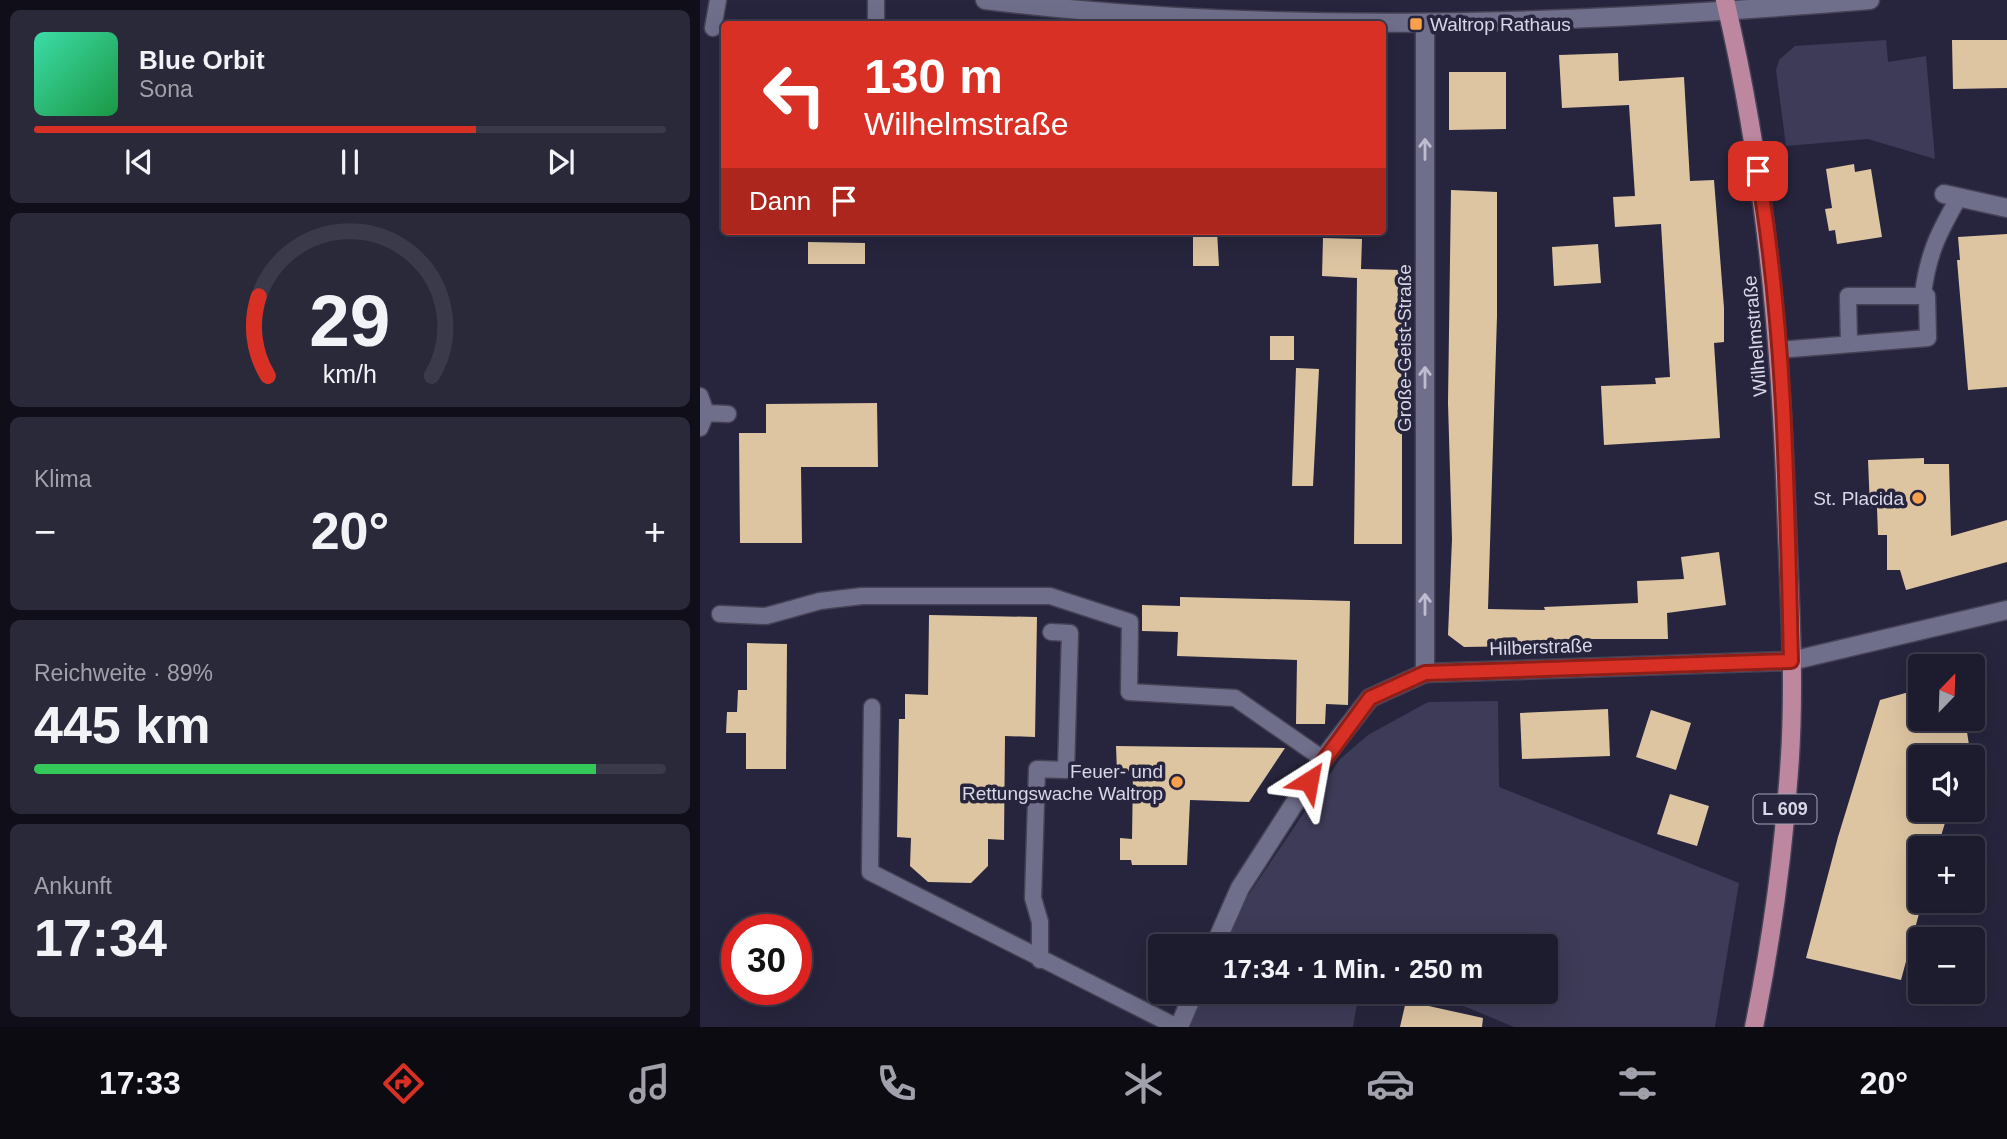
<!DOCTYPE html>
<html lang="de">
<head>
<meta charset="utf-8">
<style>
  body { margin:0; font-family:Arial,sans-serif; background:#2a293a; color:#f1f3f6; height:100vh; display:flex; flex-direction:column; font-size:26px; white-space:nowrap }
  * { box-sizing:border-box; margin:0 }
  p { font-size:23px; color:#a0a1aa }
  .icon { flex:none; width:38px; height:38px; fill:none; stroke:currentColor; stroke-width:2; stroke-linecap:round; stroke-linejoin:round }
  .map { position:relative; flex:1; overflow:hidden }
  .drawer { display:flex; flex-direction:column; gap:10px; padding:10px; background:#100f19; width:700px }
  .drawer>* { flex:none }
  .top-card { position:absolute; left:21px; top:21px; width:665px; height:214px; border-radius:7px; box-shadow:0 7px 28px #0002,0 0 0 2px #3b3a4a; background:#d93025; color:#fff; overflow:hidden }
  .needle { width:46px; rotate:23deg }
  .fabs { position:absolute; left:1208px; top:654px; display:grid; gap:14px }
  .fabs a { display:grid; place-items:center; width:77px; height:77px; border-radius:7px; background:#1d1c2e; box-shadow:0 7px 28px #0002,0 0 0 2px #3b3a4a; font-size:35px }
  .speed { position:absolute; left:21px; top:914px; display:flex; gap:14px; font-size:35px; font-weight:700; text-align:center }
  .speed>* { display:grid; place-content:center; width:91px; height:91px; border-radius:50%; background:#1d1c2e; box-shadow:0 7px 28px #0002,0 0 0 2px #3b3a4a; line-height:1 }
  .speed .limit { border:10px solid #d22; background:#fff; color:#111 }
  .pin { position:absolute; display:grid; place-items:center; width:60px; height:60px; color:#fff; margin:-30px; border-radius:14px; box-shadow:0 4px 10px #0006 }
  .me { position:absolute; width:77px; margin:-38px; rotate:34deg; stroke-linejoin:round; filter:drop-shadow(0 0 5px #0008) }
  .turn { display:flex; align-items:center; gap:24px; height:147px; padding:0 28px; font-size:32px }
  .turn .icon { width:91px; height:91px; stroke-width:2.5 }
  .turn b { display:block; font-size:49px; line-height:60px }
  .then { display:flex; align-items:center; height:66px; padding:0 28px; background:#0003; gap:14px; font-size:26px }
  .big { font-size:52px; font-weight:600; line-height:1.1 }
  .drawer .card { flex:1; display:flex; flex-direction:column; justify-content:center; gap:10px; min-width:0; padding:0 24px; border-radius:10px; background:#2a293a }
  .drawer .dial { align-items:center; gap:0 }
  .dial svg { height:182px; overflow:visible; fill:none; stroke:#3b3a4a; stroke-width:7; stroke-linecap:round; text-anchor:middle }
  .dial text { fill:#f1f3f6; stroke:none }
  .song { display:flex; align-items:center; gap:21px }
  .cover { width:84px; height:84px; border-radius:10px; background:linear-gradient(135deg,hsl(160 70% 55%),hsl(140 70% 35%)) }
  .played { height:7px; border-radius:4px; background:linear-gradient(90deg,#d93025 70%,#3b3a4a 70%) }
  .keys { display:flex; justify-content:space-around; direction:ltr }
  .heat { display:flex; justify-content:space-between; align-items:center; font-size:38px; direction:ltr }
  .charge { height:10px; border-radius:5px; background:linear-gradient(90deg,#34c759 89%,#3b3a4a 0) }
  .trip { position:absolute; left:448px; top:934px; width:410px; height:70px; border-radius:7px; background:#1d1c2e; box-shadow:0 7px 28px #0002,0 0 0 2px #3b3a4a; font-weight:600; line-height:70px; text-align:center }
  .dock { display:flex; height:112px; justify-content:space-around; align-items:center; background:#0c0b12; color:#a0a1aa }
  .dock .icon { width:49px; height:49px }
  .dock .on { color:#d93025 }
  .dock b { font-size:32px; color:#f1f3f6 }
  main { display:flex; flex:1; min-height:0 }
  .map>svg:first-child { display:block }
</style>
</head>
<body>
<main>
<section class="drawer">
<div class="card">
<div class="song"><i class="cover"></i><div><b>Blue Orbit</b><p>Sona</p></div></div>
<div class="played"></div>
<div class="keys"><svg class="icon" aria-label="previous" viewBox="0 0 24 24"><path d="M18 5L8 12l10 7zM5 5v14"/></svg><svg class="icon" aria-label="pause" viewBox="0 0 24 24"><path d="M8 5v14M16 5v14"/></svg><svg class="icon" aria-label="next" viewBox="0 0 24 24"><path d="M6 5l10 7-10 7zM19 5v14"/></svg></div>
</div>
<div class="card dial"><svg viewBox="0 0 100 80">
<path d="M14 69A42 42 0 1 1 86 69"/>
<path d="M14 69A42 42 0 0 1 10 34" stroke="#d93025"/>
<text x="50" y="56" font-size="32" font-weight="700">29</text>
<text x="50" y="72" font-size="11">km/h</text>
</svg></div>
<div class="card"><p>Klima</p>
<div class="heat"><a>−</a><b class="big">20°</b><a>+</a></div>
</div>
<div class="card"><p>Reichweite · 89%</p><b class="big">445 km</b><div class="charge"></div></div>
<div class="card"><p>Ankunft</p><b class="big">17:34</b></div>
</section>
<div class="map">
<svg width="1307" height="1027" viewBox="0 0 1307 1027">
  <rect width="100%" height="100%" fill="#27253d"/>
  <path fill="#3d3b57" d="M1186 40 1188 62 1226 56 1235 159 1168 139 1086 146 1076 70 1079 60 1095 46Z
    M798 701 799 787 1039 883 1015 1027H814L730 992H845V947H522L537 912 640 759 668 735 728 702Z
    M503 992H659L653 1027H488Z"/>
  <path fill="#dec5a2" d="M1252 40H1307V88L1253 89Z
    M918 53 919 81 984 77 990 181 1014 180 1024 308V342L1014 343 1020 438 904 445 901 386 956 384 955 378 970 377 961 224 915 227 913 197 935 196 929 105 862 108 859 55Z
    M749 72H806V129L749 130Z
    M1154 164 1155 172 1171 169 1182 237 1137 244 1135 230 1129 231 1125 209 1132 208 1126 169Z
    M751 190 797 192V316L788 609 845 610 844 607 938 603 937 581 984 579 981 557 1019 552 1026 605 967 613 968 639H878L822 641V646L764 647 748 635 752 539 748 403Z
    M493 231H517L519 266H493Z
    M1307 234V387L1268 390 1257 260H1260L1258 237Z
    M623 238 662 239 661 269 702 270V544H654L657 278 622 276Z
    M108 242 165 243V264H108Z
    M898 244 901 283 854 286 852 247Z
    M570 336H594V360H570Z
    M596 368 619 369 613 486H592Z
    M177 403 178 467H101L102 543H40L39 433H66V404Z
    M1224 458V464H1249L1251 536 1307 520V562L1206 590 1200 570H1187V535H1178L1177 508H1170L1168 460Z
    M480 597 650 601 648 705 626 704 625 724H596L597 660 477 656 478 632 442 631V605L480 606Z
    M229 615 337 617 335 737 305 736 304 840 288 839V866L271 883 228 882 210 866 211 838 197 837 199 719H205V694L228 695Z
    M47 643 87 644 86 769H46V733H26L27 712H37L38 690H47Z
    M1220 689V719H1265L1271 758H1220V810H1249L1237 849H1220V910L1201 980 1106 958 1138 837 1180 700Z
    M908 709 910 756 822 759 820 713Z
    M951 710 991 723 976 770 936 757Z
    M416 746 493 747 585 748 549 802 490 800 487 865H432L431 860H420V838L432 839 433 771 417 772Z
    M970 794 1009 806 997 846 957 834Z
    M706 1001 783 1018 782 1027H700Z"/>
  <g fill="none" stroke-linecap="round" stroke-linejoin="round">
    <g stroke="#454256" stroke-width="19">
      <path id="lane" d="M176 24V0
        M13 28 18 0
        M1223 294C1228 253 1239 232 1259 197
        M1077 350 1228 338 1227 296H1148L1149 343
        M0 396 6 413 0 428
        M6 413 28 414
        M20 614 66 616 120 601 162 596H350L430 622 429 692 535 698 623 759
        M172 707 170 872 477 1027
        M340 960V922L333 898 337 769 366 770 370 633 351 632"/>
    </g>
    <g stroke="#454256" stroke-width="21">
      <path id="street" d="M285 0C578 36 876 24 1170 0
        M725 24V673
        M1244 194 1307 208
        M514 947 540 888 623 759 670 698 725 673 1091 661 1307 610
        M479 1027 494 992"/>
    </g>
    <g stroke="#454256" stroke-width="21">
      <path id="primary" d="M1025 0C1064 165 1080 333 1086 502 1089 591 1096 682 1089 771 1083 857 1071 943 1054 1027"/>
    </g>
    <use href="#lane" stroke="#706f8b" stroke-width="16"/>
    <use href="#street" stroke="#706f8b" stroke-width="18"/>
    <use href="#primary" stroke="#bd889f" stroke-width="18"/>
  </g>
  <defs><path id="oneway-shaft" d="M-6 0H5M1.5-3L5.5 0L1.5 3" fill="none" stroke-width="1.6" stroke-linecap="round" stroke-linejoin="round" transform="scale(1.75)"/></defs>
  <g stroke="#bebdd0">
    <use href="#oneway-shaft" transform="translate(725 149) rotate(-90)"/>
    <use href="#oneway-shaft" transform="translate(725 377) rotate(-90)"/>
    <use href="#oneway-shaft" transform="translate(725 604) rotate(-90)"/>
  </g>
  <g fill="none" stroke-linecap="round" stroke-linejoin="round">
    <g stroke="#8d1f18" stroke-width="18">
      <path id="route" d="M609 781 670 698 725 673 1091 661C1087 498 1086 332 1058 171"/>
    </g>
    <use href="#route" stroke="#d93025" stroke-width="12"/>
  </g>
  <g fill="#f8a04b" stroke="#27253d" stroke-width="2.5">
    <rect x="709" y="17" width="14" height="14" rx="3.5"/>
    <circle cx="1218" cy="498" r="7"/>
    <circle cx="477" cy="782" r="7"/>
  </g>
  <g text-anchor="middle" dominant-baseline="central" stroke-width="7" stroke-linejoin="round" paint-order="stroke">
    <rect fill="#27253d" stroke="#a3a2b4" stroke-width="2" x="1053.5" y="794.5" width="63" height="29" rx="5"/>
    <g font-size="18" font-weight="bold" fill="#d8d7e7">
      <text x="1085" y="809">L 609</text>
    </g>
    <g font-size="19" fill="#d8d7e7" stroke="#27253d" text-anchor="end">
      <text x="730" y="24" text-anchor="start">Waltrop Rathaus</text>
      <text x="1204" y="498">St. Placida</text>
      <text x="463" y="771">Feuer- und<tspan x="463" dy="22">Rettungswache Waltrop</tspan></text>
    </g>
    <g font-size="19" fill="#d8d7e7" stroke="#27253d">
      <text transform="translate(1055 336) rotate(-95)">Wilhelmstraße</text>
      <text transform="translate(704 348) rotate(-90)">Große-Geist-Straße</text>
      <text transform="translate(841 647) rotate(-2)">Hilberstraße</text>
    </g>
  </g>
</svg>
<div class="fabs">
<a><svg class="needle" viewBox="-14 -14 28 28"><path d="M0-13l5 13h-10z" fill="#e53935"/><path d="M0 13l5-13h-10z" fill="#a0a1aa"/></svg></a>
<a><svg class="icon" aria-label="sound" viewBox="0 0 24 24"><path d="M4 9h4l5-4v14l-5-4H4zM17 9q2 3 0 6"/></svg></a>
<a>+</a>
<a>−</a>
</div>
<div class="speed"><div class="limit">30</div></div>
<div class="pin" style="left:1058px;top:171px;background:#d93025"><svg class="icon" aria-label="arrive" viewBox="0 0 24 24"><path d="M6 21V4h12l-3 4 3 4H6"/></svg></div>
<svg class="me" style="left:609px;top:781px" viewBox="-20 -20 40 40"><path d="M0-17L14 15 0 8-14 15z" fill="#d93025" stroke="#fff" stroke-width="4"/></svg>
<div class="trip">17:34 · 1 Min. · 250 m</div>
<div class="top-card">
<div class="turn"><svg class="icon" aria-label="left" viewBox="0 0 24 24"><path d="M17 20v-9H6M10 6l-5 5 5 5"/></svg><div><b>130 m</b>Wilhelmstraße</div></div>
<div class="then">Dann<svg class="icon" aria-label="arrive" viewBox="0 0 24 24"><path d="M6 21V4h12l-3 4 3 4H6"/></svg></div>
</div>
</div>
</main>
<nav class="dock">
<b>17:33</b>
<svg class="icon on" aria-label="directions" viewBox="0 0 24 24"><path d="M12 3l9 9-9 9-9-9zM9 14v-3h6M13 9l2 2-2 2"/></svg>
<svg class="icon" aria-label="music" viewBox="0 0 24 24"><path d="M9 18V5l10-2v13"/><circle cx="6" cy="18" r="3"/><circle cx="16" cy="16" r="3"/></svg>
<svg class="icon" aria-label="phone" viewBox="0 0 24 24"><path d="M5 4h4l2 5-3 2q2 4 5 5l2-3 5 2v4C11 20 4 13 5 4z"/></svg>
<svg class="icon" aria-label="climate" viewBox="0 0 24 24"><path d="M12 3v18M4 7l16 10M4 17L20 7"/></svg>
<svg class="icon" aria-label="car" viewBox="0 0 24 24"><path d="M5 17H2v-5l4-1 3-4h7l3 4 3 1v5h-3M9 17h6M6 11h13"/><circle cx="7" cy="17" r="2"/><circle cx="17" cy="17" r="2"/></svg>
<svg class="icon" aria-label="filters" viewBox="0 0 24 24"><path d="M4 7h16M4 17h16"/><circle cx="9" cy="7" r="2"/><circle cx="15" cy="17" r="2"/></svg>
<b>20°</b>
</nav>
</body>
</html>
